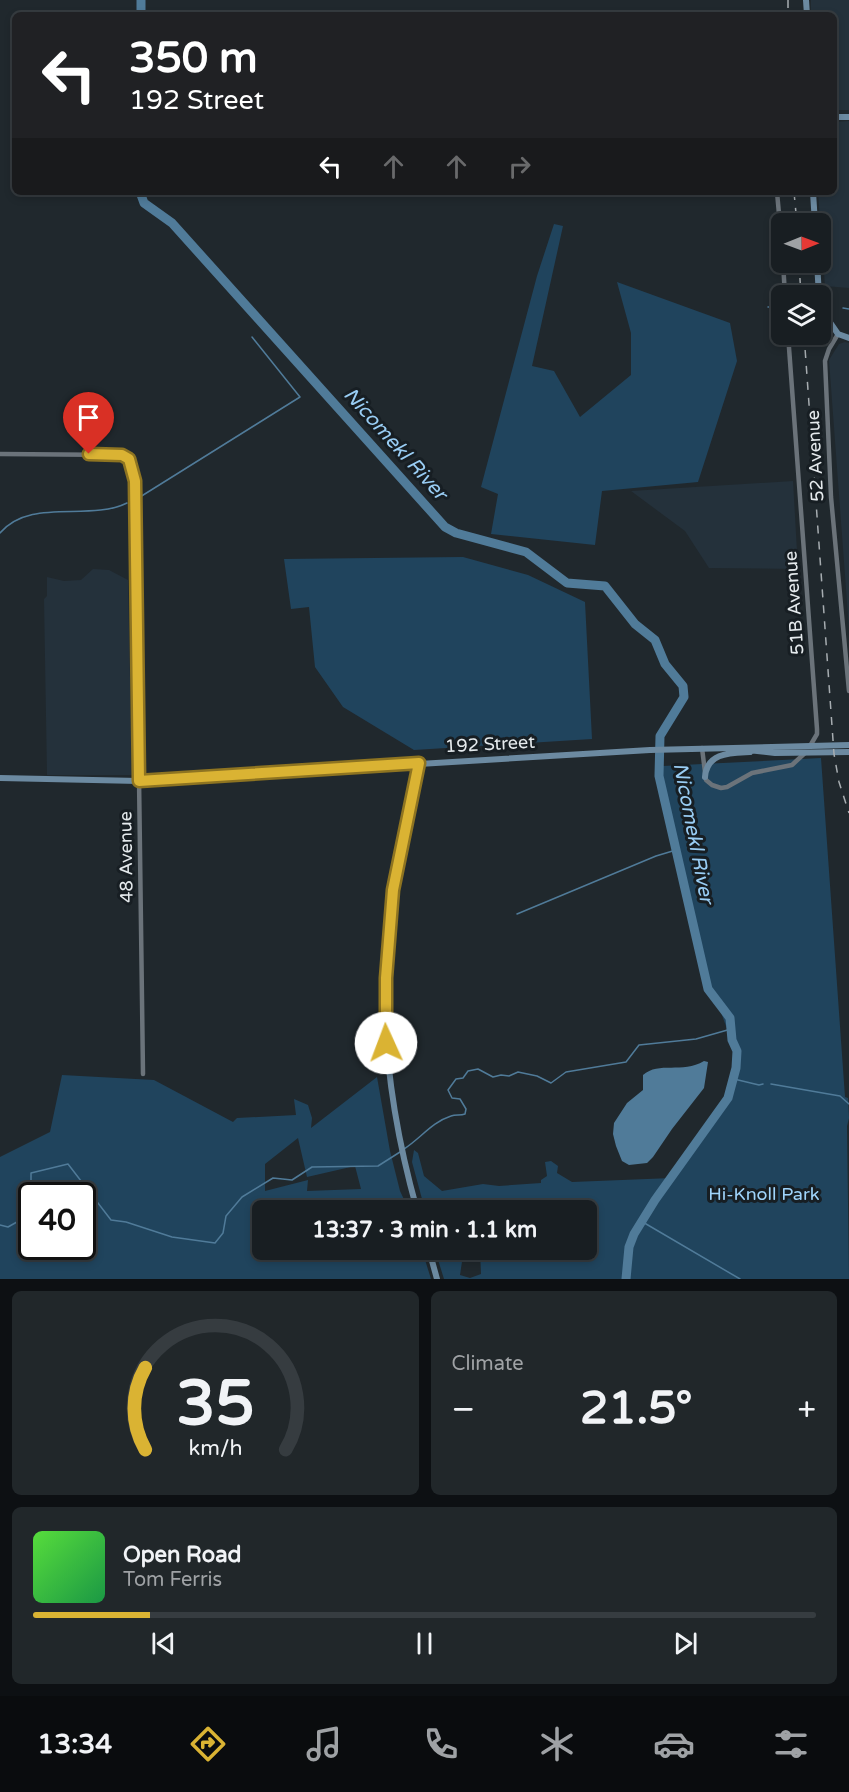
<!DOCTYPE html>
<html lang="en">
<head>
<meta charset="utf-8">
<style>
  body { margin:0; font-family:"Varela Round",sans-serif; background:#21272a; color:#f1f3f6; height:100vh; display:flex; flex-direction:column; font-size:22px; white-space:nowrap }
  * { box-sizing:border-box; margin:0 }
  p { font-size:20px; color:#9fa2a5 }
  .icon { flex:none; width:33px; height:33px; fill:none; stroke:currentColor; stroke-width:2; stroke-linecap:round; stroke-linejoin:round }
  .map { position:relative; height:1279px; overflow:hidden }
  .panel { display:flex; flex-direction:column; gap:12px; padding:12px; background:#0d1013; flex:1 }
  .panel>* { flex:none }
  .hud { position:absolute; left:12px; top:12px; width:825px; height:183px; border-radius:9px; box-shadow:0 3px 9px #0003,0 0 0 2px #363c40; background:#202124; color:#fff; overflow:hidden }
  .needle { width:39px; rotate:89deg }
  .tools { position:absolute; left:771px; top:213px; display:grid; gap:12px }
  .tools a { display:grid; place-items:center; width:60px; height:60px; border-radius:9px; background:#181e22; box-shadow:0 3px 9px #0003,0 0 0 2px #363c40; font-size:30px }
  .speed { position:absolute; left:18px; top:1182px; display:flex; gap:12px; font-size:30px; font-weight:700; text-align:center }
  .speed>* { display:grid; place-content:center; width:78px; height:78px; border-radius:50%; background:#181e22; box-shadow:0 3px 9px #0003,0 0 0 2px #363c40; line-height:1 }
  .speed .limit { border:3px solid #111; border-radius:9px; background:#fff; color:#111 }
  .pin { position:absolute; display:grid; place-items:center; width:51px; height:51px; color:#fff; margin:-62px -26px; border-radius:50% 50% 50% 0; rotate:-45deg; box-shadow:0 0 6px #0007 }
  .pin .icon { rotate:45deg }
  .me { position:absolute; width:66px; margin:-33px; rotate:358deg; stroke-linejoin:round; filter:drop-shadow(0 0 4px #0008) }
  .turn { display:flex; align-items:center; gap:21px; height:126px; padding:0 18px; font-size:27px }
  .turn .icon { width:78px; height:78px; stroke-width:2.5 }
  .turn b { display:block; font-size:42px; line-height:51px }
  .lanes { display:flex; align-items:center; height:57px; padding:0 18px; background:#0003; justify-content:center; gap:30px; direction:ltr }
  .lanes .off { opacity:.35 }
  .big { font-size:45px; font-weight:800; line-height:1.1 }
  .panel .widget { flex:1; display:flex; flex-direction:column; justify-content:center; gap:9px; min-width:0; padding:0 21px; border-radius:9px; background:#21272a }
  .panel .dial { align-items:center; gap:0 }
  .dial svg { height:156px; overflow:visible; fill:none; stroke:#363c40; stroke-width:7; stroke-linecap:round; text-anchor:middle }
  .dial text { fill:#f1f3f6; stroke:none }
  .song { display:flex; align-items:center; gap:18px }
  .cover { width:72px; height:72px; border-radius:9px; background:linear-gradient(135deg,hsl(110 70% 55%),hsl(140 70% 35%)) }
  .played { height:6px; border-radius:3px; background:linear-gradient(90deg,#dab333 15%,#363c40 15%) }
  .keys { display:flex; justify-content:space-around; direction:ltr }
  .heat { display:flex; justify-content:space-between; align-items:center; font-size:33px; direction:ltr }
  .panel .tiles { flex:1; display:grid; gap:12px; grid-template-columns:1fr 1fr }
  .widget:last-child { grid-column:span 2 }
  .trip { position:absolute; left:252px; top:1200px; width:345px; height:60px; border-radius:9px; background:#181e22; box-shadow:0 3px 9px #0003,0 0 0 2px #363c40; font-weight:800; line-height:60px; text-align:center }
  .dock { display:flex; height:96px; justify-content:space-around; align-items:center; background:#0a0c0e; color:#9fa2a5 }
  .dock .icon { width:42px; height:42px }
  .dock .selected { color:#dab333 }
  .dock b { font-size:27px; color:#f1f3f6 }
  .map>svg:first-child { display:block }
</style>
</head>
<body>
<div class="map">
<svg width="849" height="1279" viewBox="0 0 849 1279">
  <rect width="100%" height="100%" fill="#20282d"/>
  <path fill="#24313b" d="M811 0H849V110H834V15H811Z
    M849 121V288L825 286 818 192H834V122Z
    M845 342 849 343V629L829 360 839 344Z
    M793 481 798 569 709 568 685 531 631 491Z
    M93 569 109 570 128 580 132 775H47L44 599 47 596V577L64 581 81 580Z"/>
  <path fill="#20445d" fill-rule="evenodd" d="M554 224 563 226 532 366 554 371 580 417 631 375V333L617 282 730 323 737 361 698 482 602 491 595 545 491 534 498 494 481 487 537 276Z
    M463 557 528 575 585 602 592 739 414 750 343 707 315 667 309 607 291 609 284 559Z
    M821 758 845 1097 848 1098 849 1118 847 1126 849 1279H444L435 1250H472L463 1255 460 1275 470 1278 481 1274 480 1250H586V1210H425L412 1162 414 1150 418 1153 424 1176 442 1191 483 1184 499 1186 541 1183V1180L547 1176 545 1162 551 1161 558 1166 557 1173 572 1182 672 1178 725 1097 732 1078 735 1060 733 1045 706 972 689 911 678 858 662 793 663 766Z
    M62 1075 154 1080 233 1122 237 1118 296 1115 294 1099 308 1105 312 1118 311 1128 377 1077 390 1151 400 1191 409 1210H262V1250H422L431 1279H0V1157L50 1132ZM298 1138 307 1177 355 1166 361 1189 307 1191 308 1180 265 1191V1164ZM32 1196H82V1246H32Z"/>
  <path fill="#507b99" d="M704 1061 708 1062 704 1088 672 1129 653 1157 647 1163 629 1165 622 1161 616 1146 613 1134 614 1123 627 1103 643 1090V1075C659 1061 682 1074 704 1061Z"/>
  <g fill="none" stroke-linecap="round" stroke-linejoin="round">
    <path stroke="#507b99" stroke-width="1.5" d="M768 307H781
      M843 308 849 309
      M140 497 300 397 252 337
      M0 533C31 497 88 522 127 503
      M517 914 656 856 676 850
      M734 1079 759 1085 763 1084
      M771 1084 840 1096 849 1104
      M404 1149C420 1139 432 1122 451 1116 456 1114 460 1116 465 1114L466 1109 460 1099 452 1098 448 1090 456 1079 463 1078 468 1071 478 1069 493 1077 501 1075 509 1076 518 1072 537 1076 551 1083 566 1072 626 1062 639 1045 696 1039 731 1029
      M641 1221 740 1279
      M0 1225 8 1227 24 1218 31 1198V1173L68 1164 111 1220 126 1222 172 1237 215 1243 223 1233 226 1216 242 1197 273 1178 292 1180 312 1167 378 1166 400 1152"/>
    <path stroke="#507b99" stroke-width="9" d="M141 15V0
      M140 192 144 203 172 223 445 527 456 533 526 552 567 583 605 586 635 624 655 640 665 664 683 686 684 697 660 736 659 776 708 989 730 1018 732 1040 737 1051 736 1068 728 1098 655 1200 634 1234 629 1247 626 1279"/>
    <path stroke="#6b737a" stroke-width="4.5" d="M777 192 782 247
      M783 262 785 296
      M788 334 817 729V734L810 746
      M838 334 829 349 825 361 831 497 849 691
      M0 454 122 455C132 461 133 469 135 481L143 1074
      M702 748 706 780 712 785 721 788 727 787 752 773 792 765 805 753"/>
    <path stroke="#6c8aa1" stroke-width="6" d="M806 0 807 15
      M834 117H849
      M813 192 815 224
      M817 262 819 296
      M820 308 838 334 849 338
      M748 750 775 753 849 752
      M705 777C707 752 731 753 750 752
      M0 778 139 781 650 750 849 745
      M417 1210C388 1107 375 996 393 889 400 847 410 805 419 763
      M429 1250 437 1279"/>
    <path stroke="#a7adb1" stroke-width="1.5" stroke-dasharray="8 8" stroke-linecap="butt" d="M788 0V15
      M794 192 797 224
      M799 262 801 296
      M804 334 834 754 839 782 849 813"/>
  </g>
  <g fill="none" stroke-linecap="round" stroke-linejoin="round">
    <g stroke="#8e7421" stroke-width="15">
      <path id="route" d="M89 454 122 455 129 459 135 481 139 781 419 763 393 890 386 978V1043"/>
    </g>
    <use href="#route" stroke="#dab333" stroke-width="10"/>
  </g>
  <g text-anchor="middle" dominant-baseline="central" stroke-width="6" stroke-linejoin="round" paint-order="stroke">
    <g font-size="18" fill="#e5eaed" stroke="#171e23">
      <text transform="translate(815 456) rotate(-93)">52 Avenue</text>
      <text transform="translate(794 603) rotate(-94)">51B Avenue</text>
      <text transform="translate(490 744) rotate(-3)">192 Street</text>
      <text transform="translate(126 857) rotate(-91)">48 Avenue</text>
    </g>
    <g font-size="18" fill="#9fd4fb" stroke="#171e23">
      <text x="764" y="1194">Hi-Knoll Park</text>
    </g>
    <g font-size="20" font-style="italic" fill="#99cdf4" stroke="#171e23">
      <text transform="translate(395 444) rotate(48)">Nicomekl River</text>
      <text transform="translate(693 833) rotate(79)">Nicomekl River</text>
    </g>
  </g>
</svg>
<div class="tools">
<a><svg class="needle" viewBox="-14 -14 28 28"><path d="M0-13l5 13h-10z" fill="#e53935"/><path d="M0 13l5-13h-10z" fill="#9fa2a5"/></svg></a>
<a><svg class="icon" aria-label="layers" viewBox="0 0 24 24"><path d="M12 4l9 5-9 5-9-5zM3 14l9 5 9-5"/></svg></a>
</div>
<div class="speed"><div class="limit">40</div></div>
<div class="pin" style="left:89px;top:454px;background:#d93025"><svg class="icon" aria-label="arrive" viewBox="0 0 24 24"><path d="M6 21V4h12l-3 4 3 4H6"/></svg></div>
<svg class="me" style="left:386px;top:1043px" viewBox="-20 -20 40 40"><circle r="19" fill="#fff"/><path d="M0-13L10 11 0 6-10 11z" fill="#dab333"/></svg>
<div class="trip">13:37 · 3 min · 1.1 km</div>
<div class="hud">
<div class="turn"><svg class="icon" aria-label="left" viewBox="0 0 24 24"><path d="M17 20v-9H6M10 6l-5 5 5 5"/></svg><div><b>350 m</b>192 Street</div></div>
<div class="lanes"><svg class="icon" aria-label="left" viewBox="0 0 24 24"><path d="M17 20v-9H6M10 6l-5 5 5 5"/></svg><svg class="icon off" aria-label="ahead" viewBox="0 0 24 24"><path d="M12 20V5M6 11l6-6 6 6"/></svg><svg class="icon off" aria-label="ahead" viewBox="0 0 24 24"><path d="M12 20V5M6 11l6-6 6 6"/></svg><svg class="icon off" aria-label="right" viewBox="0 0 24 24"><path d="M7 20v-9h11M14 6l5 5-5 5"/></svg></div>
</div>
</div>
<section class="panel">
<div class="tiles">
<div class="widget dial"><svg viewBox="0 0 100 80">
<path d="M14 69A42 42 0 1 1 86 69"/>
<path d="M14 69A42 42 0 0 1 14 27" stroke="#dab333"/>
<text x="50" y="56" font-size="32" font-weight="700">35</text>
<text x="50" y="72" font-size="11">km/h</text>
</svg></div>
<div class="widget"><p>Climate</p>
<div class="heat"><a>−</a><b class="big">21.5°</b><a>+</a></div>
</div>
<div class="widget">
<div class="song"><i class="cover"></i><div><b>Open Road</b><p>Tom Ferris</p></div></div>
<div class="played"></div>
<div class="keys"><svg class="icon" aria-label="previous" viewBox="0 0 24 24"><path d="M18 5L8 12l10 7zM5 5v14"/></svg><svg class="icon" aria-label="pause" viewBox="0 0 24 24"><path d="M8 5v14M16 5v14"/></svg><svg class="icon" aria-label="next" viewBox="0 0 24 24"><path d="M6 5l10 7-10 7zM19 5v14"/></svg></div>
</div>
</div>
</section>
<nav class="dock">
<b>13:34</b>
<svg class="icon selected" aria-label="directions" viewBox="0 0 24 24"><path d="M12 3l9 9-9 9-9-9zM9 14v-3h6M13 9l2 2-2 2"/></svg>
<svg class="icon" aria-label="music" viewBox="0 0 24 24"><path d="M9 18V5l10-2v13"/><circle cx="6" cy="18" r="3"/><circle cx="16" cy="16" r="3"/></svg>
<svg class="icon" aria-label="phone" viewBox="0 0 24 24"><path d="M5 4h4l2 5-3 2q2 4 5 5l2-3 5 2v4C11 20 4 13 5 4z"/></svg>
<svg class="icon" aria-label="climate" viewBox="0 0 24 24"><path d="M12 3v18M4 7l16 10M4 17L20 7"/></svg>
<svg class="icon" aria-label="car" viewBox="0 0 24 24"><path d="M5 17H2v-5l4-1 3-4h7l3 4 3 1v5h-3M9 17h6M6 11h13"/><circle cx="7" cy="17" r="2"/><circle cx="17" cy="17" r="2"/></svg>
<svg class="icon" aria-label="filters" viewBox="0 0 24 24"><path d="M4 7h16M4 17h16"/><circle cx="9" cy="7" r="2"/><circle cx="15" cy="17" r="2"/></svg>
</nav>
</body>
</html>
